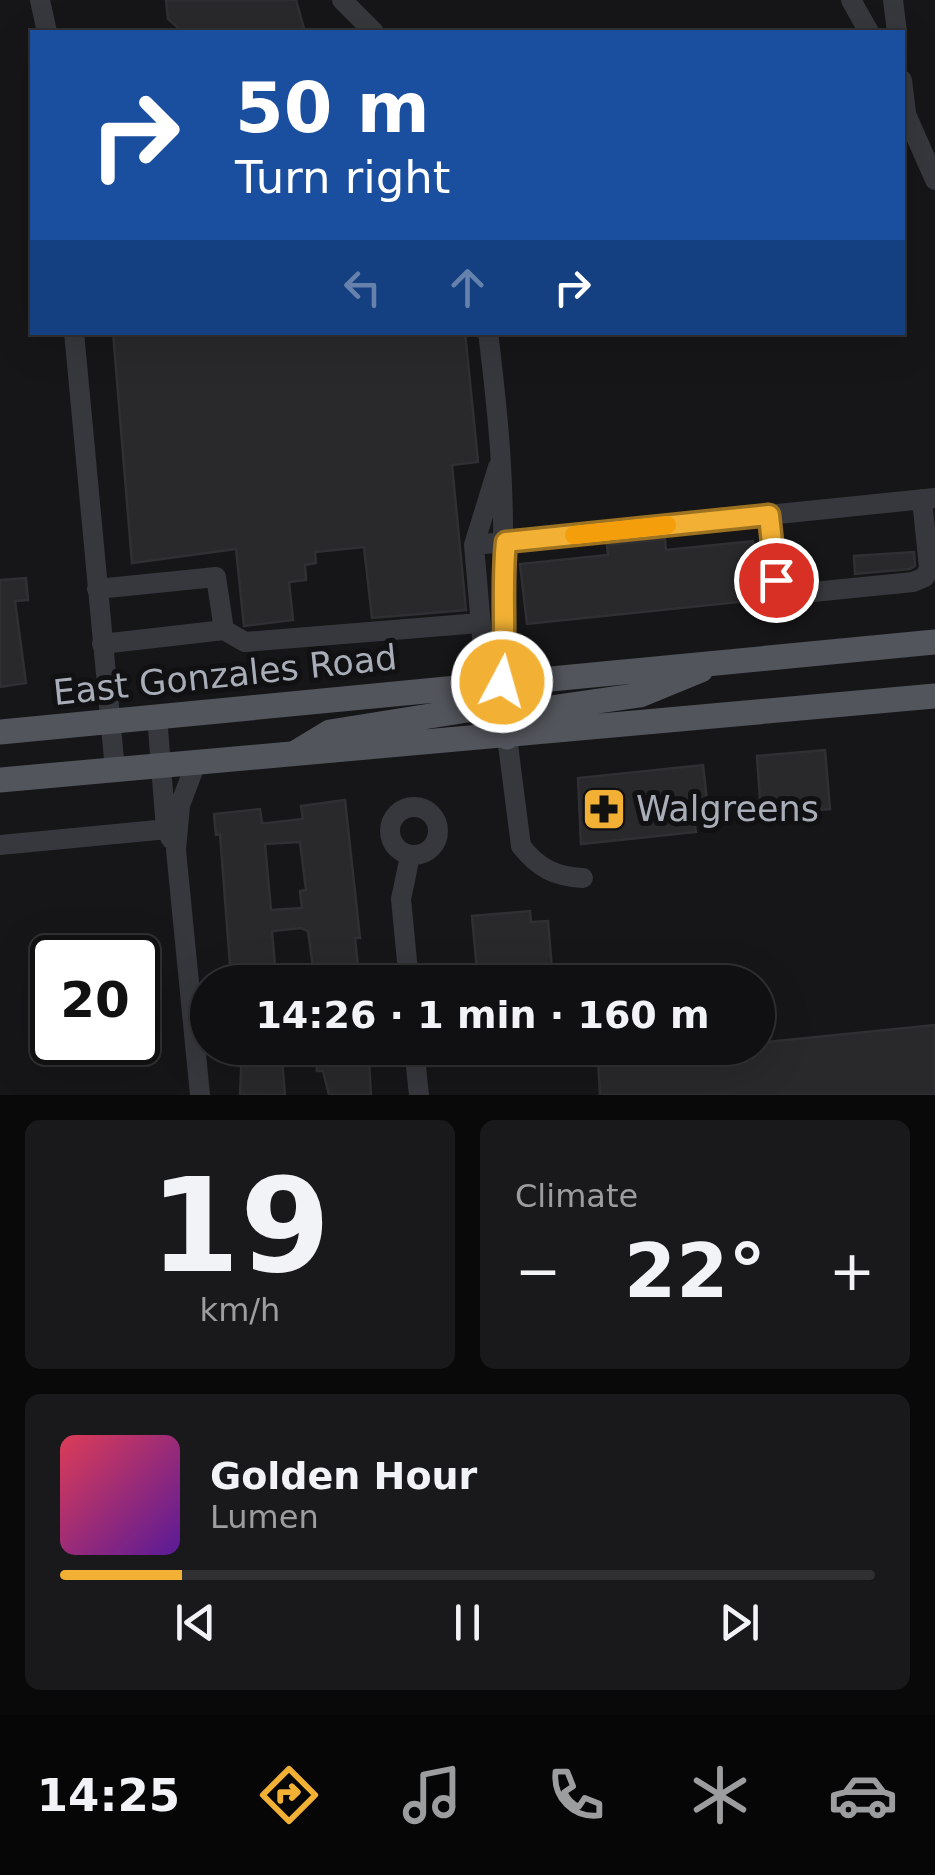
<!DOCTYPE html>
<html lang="en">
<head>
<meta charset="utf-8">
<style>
  body { margin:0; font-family:"DejaVu Sans",sans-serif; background:#19191b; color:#f1f3f6; height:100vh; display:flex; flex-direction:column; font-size:38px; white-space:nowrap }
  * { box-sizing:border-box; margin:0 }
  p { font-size:32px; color:#9c9d9f }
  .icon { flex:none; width:55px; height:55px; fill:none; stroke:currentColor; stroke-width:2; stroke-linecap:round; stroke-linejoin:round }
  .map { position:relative; height:1095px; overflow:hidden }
  .panel { display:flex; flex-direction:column; gap:25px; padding:25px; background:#09090a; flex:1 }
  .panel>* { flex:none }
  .guide { position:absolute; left:30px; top:30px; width:875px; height:305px; border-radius:0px; box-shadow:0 10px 40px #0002,0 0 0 2px #303032; background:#1a4fa0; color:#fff; overflow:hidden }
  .speed { position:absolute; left:30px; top:935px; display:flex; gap:20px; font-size:50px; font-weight:700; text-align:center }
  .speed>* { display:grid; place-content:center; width:130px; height:130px; border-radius:50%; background:#101012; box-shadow:0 10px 40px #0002,0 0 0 2px #303032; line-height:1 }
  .speed .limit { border:5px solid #111; border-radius:15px; background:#fff; color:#111 }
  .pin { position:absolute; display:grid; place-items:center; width:85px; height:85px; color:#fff; margin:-42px; border:5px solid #fff; border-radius:50%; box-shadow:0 2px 10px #0007 }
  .me { position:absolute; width:110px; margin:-55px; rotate:6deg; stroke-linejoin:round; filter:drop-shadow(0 0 8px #0008) }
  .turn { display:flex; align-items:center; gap:35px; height:210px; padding:0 40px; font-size:45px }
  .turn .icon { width:130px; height:130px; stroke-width:2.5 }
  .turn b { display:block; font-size:70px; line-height:85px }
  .lanes { display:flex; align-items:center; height:95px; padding:0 40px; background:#0003; justify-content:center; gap:50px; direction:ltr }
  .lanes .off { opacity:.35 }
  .big { font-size:75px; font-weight:800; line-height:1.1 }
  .panel .widget { flex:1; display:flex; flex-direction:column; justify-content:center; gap:15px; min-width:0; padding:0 35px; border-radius:15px; background:#19191b }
  .panel .dial { align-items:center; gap:0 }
  .dial b { font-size:130px; line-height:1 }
  .song { display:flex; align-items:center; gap:30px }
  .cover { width:120px; height:120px; border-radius:15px; background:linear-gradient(135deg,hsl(350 70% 55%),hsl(270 70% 35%)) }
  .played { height:10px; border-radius:5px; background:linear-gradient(90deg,#f2b134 15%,#303032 15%) }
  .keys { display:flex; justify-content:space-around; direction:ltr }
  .heat { display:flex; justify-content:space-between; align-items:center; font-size:55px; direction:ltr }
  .panel .tiles { flex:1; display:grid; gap:25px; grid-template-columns:1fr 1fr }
  .widget:last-child { grid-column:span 2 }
  .trip { position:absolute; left:190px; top:965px; width:585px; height:100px; border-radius:50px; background:#101012; box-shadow:0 10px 40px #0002,0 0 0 2px #303032; font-weight:800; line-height:100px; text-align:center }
  .tabs { display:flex; height:160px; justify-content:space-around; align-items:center; background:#060607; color:#9c9d9f }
  .tabs .icon { width:70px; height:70px }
  .tabs .selected { color:#f2b134 }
  .tabs b { font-size:45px; color:#f1f3f6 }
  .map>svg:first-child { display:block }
</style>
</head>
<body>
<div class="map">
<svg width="935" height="1095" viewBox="0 0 935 1095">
  <rect width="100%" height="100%" fill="#161618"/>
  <path fill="#29292c" stroke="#303034" stroke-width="2.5" fill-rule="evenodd" d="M166 0H296L305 32H183L168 19Z
    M113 332H465L478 462 452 465 466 610 372 618 364 547 315 552 316 563 305 565 306 580 289 582 293 620 244 626 236 549 132 563Z
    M665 539 666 550 753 541 759 600 527 624 520 564 608 555 607 545Z
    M914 552 915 566 910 569 855 574 854 556Z
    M26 578 28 600 15 601 26 683 0 687V580Z
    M825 750 830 809 761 815 757 756Z
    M703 765 708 810 693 811 696 832 581 844 578 778Z
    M345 800 360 938H355L359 976 315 982 308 931 301 928 272 931 275 966 282 965 284 982H263L262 975 231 978 220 834 216 835 214 814 260 809 262 823H268L303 819 301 806ZM300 842 306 890 300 891 302 908 271 910 265 844Z
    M530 911 531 922 548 921 553 982H478L472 916Z
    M935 1025V1095H600L598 1058 758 1048V1043Z
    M242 1048H281L285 1095H240Z
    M336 1048 338 1064 369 1061 371 1095H329L323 1071H317L315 1049Z"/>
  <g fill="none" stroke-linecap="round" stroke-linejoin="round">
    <path stroke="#37383d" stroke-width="20" d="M40 0 47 32
      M342 0 374 32
      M851 0 869 32
      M893 0 897 32
      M902 80 906 113
      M902 105 935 180
      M74 332 115 770
      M488 332C498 413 506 493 502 573 501 611 507 643 502 682
      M769 515 776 580 782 590 793 594 913 582 925 577 929 568 922 499
      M474 545 935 498
      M97 589 216 577 224 630
      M102 644 224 630 245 642 480 623
      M486 684 474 545 498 467
      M157 716 166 829 171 839
      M507 737 521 846C538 868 556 877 583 878
      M196 763 180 805 176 850 200 1095
      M390 831a24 24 0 1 1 48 0a24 24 0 1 1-48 0Z
      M0 845 178 828
      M409 982 401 899 410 856
      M414 1048 419 1095"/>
    <path stroke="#53555c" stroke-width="25" d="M0 732 935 642
      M507 737 506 721 516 713 640 695 701 670
      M297 752 330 732 486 707 502 695V682
      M0 780 935 696"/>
  </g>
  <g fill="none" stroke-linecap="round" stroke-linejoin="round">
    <g stroke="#9d7322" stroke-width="25">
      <path id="route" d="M502 682C507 635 501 589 506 542L769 515 776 580"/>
    </g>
    <use href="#route" stroke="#f2b134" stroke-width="18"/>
    <path stroke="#f59e0b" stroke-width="18" d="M574 535 667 525"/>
  </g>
  <defs>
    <g id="pharmacy-square" transform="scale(2.25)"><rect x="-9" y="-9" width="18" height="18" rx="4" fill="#f2b134" stroke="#111113"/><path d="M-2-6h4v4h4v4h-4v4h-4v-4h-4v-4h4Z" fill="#111"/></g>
  </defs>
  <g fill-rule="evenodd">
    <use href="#pharmacy-square" x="604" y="809"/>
  </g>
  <g text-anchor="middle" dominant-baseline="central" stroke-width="10" stroke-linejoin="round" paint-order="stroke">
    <g font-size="35" fill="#a8adb8" stroke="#111113">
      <text transform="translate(225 675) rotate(-6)">East Gonzales Road</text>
    </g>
    <g font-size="35" fill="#a8adb8" stroke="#111113" text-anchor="start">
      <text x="636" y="809">Walgreens</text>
    </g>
  </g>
</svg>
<div class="speed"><div class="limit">20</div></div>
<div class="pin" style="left:776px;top:580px;background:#d93025"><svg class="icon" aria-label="arrive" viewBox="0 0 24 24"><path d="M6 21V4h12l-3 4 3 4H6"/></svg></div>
<svg class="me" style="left:502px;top:682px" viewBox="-20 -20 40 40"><circle r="17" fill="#f2b134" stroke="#fff" stroke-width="3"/><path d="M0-11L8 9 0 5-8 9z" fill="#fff"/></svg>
<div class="trip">14:26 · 1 min · 160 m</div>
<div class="guide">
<div class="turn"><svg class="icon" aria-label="right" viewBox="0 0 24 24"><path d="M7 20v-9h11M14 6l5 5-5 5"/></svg><div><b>50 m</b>Turn right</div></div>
<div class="lanes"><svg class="icon off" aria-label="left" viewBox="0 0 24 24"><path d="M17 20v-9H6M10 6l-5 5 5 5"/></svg><svg class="icon off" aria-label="ahead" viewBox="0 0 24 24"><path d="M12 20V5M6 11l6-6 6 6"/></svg><svg class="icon" aria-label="right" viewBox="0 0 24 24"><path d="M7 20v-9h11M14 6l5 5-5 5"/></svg></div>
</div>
</div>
<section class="panel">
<div class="tiles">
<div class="widget dial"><b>19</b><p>km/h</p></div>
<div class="widget"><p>Climate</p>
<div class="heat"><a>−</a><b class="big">22°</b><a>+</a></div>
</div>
<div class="widget">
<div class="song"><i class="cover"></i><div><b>Golden Hour</b><p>Lumen</p></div></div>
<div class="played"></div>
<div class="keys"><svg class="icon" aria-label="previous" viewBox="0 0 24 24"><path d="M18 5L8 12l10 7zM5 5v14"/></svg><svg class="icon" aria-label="pause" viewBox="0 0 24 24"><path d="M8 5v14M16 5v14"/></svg><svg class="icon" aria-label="next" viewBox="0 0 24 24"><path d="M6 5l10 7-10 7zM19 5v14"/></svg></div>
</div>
</div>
</section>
<nav class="tabs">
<b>14:25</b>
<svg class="icon selected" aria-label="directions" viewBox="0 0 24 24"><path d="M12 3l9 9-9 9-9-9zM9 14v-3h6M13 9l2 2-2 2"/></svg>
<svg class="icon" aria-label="music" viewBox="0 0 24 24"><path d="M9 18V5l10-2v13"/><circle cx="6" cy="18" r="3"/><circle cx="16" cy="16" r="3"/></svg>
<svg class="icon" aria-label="phone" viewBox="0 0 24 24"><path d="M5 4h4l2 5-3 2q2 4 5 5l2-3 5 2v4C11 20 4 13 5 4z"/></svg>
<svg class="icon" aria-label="climate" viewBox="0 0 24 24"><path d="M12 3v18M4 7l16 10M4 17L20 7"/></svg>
<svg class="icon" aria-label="car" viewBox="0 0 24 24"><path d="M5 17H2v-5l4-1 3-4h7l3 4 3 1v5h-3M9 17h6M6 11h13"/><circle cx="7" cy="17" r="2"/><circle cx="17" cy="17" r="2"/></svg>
</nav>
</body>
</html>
